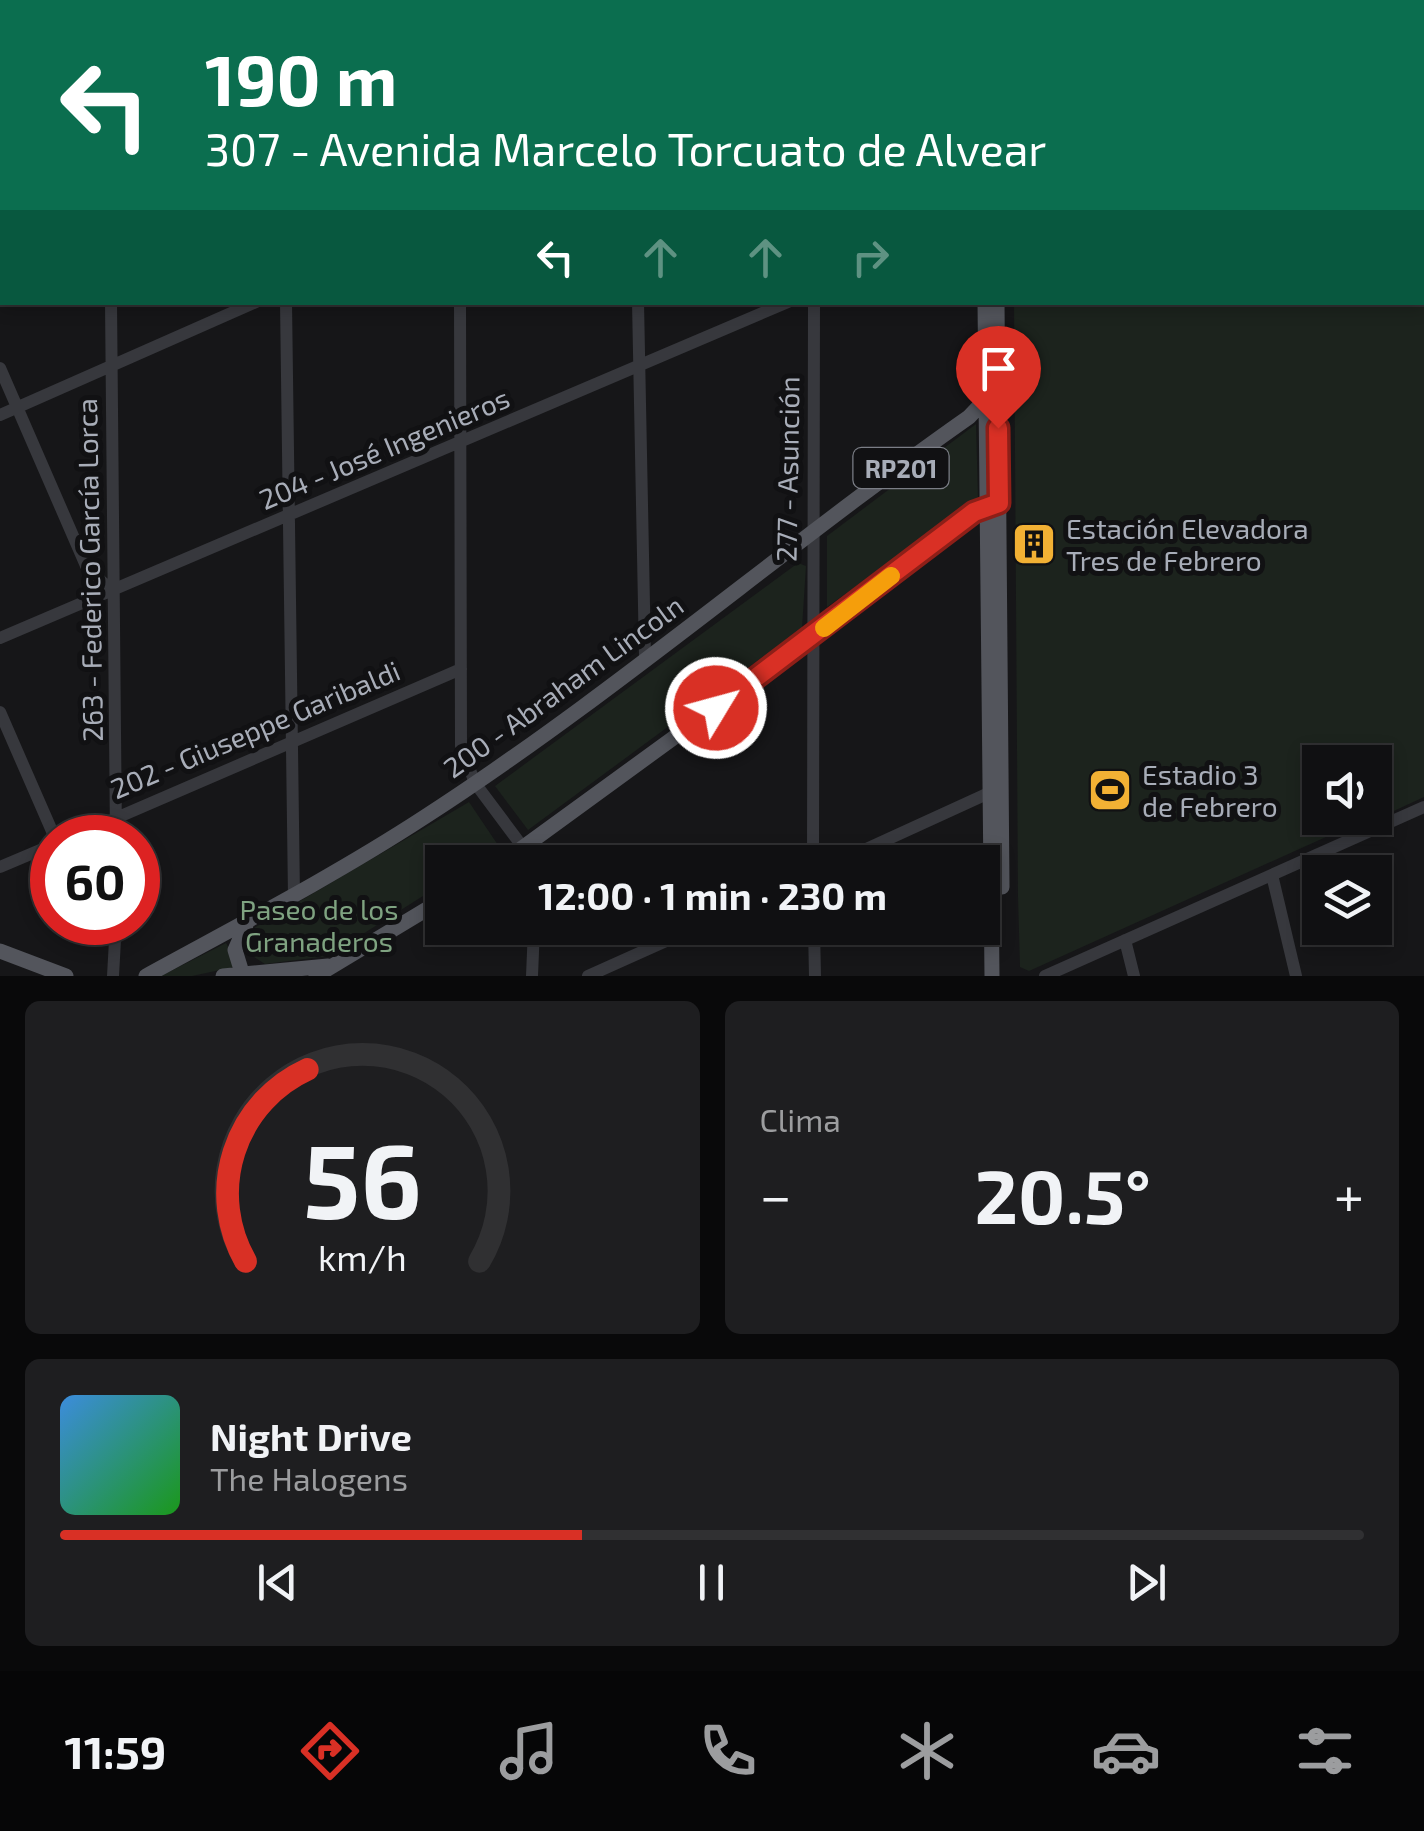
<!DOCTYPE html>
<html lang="es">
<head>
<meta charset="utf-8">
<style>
  body { margin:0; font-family:"Exo 2",sans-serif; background:#1e1e20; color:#f1f3f6; height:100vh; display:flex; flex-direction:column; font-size:38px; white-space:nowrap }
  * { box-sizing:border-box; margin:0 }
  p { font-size:32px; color:#9c9d9f }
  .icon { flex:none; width:55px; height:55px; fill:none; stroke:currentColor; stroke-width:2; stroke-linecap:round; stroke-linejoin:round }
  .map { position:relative; height:976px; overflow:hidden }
  .sheet { display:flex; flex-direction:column; gap:25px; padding:25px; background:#09090a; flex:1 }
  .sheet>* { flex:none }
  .top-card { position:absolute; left:0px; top:0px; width:1425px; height:305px; box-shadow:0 5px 15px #0003,0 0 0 2px #303032; background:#0b6e4f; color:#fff; overflow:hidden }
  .fabs { position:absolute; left:1302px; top:745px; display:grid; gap:20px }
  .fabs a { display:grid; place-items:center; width:90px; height:90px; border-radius:0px; background:#101012; box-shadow:0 5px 15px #0003,0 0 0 2px #303032; font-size:50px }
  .speed { position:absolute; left:30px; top:815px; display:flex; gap:20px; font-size:50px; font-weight:700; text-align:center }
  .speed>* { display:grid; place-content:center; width:130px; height:130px; border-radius:50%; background:#101012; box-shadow:0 5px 15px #0003,0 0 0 2px #303032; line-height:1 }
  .speed .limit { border:15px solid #d22; background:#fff; color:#111 }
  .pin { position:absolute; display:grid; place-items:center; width:85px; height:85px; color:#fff; margin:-102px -42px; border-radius:50% 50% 50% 0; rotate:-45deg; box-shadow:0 0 10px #0007 }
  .pin .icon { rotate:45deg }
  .me { position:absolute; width:110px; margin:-55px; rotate:53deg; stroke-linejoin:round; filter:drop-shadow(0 0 8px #0008) }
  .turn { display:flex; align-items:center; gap:35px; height:210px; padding:0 40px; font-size:45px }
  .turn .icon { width:130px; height:130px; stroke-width:2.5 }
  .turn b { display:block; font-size:70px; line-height:85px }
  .lanes { display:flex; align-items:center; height:95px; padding:0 40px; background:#0003; justify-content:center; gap:50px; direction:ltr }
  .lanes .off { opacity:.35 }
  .big { font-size:75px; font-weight:700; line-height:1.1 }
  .sheet .widget { flex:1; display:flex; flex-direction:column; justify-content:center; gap:15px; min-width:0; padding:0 35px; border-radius:15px; background:#1e1e20 }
  .sheet .dial { align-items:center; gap:0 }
  .dial svg { height:260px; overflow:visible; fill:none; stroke:#303032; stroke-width:7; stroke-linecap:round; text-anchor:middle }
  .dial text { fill:#f1f3f6; stroke:none }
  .song { display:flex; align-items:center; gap:30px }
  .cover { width:120px; height:120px; border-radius:15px; background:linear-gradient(135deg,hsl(210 70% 55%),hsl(120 70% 35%)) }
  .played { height:10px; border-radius:5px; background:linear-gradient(90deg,#d93025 40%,#303032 40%) }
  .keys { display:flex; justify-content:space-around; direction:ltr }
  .heat { display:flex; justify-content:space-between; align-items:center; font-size:55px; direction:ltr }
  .sheet .tiles { flex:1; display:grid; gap:25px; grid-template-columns:1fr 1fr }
  .widget:last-child { grid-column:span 2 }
  .trip { position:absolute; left:425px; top:845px; width:575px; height:100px; border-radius:0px; background:#101012; box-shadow:0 5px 15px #0003,0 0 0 2px #303032; font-weight:700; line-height:100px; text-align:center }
  .tab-bar { display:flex; height:160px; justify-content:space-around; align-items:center; background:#060607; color:#9c9d9f }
  .tab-bar .icon { width:70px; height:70px }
  .tab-bar .selected { color:#d93025 }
  .tab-bar b { font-size:45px; color:#f1f3f6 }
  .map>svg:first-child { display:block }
</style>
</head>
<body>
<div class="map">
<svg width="1424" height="976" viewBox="0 0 1424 976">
  <rect width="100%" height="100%" fill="#161618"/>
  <path fill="#1c231d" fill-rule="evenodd" d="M1011 0H1424V797L1370 822 1357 823 1029 971 1020 967 1018 897 1014 303 1422 302V2ZM1320 762H1375V818H1320Z
    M976 424 978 499 827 607V536Z
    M798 563 806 566 802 628 528 830 495 786Z
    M469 802 500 848 477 862H442V884L328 956 265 964 248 953 249 931Z
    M226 943 239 966 192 976H161Z"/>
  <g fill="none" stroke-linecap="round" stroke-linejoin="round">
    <path stroke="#37383d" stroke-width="12" d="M108 0V2
      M285 0V2
      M424 2 430 0
      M459 2V0
      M638 2V0
      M813 2V0
      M957 2 963 0
      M0 184 2 182
      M111 302 116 838
      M286 302 294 897
      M460 302 461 746 475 783 534 862
      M638 302 645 656
      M0 368 87 568 112 591
      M0 415 256 302
      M0 638 788 302
      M0 712 55 838
      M70 838 461 669
      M813 862 814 302
      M838 862 991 792
      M0 867 52 845
      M1272 875 1296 976
      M814 928 815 976
      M1125 940 1134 976
      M113 976 116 922
      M532 976 534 928
      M588 976 695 928
      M1045 976 1424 807"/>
    <path stroke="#53555c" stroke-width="15" d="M981 0V2
      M994 2V0
      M985 302 992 976
      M997 302 1002 887
      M503 862 812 637 974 512 995 504
      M0 951 66 976
      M146 976C239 925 334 876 423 818 612 696 785 546 969 417L985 400
      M223 976 328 966
      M243 976 235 950 246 925
      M316 976 442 900"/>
  </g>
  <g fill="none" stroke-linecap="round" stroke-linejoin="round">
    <g stroke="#8d1f18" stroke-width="25">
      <path id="route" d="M716 708 974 512 999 503 998 428"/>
    </g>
    <use href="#route" stroke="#d93025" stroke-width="18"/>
    <path stroke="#f59e0b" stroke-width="18" d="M824 628 891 576"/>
  </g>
  <defs>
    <g id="building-square" transform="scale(2.25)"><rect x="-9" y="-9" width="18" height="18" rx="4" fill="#f2b134" stroke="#111113"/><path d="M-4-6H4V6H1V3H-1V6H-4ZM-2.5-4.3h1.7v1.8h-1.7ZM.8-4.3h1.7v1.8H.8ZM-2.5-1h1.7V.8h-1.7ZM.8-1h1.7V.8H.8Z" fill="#111"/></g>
    <g id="stadium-square" transform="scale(2.25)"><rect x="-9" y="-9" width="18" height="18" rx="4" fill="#f2b134" stroke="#111113"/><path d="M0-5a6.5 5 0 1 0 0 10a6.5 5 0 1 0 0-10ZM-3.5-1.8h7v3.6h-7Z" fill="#111"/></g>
  </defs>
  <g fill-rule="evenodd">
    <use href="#building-square" x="1034" y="544"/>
    <use href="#stadium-square" x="1110" y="790"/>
  </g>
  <g text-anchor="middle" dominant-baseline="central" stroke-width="10" stroke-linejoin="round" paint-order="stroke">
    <rect fill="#111113" stroke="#7b7e86" stroke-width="2.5" x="853.5" y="448" width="95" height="40" rx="8"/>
    <g font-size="25" font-weight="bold" fill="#a8adb8">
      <text x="901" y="468">RP201</text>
    </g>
    <g font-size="28" fill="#a8adb8" stroke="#111113">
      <text transform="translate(384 448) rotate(-23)">204 - José Ingenieros</text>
      <text transform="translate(787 469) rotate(-89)">277 - Asunción</text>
      <text transform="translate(89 570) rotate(-91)">263 - Federico García Lorca</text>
      <text transform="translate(563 686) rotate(-36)">200 - Abraham Lincoln</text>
      <text transform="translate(255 729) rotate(-23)">202 - Giuseppe Garibaldi</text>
    </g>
    <g font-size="28" fill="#a8adb8" stroke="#111113" text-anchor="start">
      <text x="1066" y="528">Estación Elevadora<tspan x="1066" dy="32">Tres de Febrero</tspan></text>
      <text x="1142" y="774">Estadio 3<tspan x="1142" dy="32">de Febrero</tspan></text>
    </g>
    <g font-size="28" fill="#7fa381" stroke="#111113">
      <text x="319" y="909">Paseo de los<tspan x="319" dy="32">Granaderos</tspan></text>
    </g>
  </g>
</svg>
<div class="fabs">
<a><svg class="icon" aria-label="sound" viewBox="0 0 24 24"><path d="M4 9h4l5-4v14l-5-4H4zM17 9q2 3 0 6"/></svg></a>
<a><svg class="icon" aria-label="layers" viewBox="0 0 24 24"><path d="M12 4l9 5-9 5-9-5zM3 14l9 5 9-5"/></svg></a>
</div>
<div class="speed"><div class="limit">60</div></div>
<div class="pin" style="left:998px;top:428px;background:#d93025"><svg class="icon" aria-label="arrive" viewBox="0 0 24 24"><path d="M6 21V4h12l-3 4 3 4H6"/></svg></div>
<svg class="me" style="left:716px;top:708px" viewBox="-20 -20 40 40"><circle r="17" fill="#d93025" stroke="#fff" stroke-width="3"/><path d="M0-11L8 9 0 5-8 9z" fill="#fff"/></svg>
<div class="trip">12:00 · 1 min · 230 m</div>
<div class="top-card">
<div class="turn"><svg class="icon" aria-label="left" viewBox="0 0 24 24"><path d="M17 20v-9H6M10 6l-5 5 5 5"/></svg><div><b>190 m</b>307 - Avenida Marcelo Torcuato de Alvear</div></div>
<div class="lanes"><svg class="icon" aria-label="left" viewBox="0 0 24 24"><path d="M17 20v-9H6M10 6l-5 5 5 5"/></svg><svg class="icon off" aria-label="ahead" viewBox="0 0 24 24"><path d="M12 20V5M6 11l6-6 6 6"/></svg><svg class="icon off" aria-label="ahead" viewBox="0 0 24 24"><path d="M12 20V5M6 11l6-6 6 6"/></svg><svg class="icon off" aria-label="right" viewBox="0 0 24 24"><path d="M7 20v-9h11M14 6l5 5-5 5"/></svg></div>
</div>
</div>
<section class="sheet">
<div class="tiles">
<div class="widget dial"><svg viewBox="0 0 100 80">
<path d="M14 69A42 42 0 1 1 86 69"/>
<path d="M14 69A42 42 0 0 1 33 10" stroke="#d93025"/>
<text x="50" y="56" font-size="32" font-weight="700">56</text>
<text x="50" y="72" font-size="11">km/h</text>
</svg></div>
<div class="widget"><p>Clima</p>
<div class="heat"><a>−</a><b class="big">20.5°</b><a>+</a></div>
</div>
<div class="widget">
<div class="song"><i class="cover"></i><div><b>Night Drive</b><p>The Halogens</p></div></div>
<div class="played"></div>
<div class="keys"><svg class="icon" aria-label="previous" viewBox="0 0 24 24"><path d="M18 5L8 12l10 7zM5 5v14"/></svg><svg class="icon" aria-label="pause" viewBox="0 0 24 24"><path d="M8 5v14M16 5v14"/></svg><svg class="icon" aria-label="next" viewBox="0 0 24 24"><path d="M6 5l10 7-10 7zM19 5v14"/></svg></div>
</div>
</div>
</section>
<nav class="tab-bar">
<b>11:59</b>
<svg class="icon selected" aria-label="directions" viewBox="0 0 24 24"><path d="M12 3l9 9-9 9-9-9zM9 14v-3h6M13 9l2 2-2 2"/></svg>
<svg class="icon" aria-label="music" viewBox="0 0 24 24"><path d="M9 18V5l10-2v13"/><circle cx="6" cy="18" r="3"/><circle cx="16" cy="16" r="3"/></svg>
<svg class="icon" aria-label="phone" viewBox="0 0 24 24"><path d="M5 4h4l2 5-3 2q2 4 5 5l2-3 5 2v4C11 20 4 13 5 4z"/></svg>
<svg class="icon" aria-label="climate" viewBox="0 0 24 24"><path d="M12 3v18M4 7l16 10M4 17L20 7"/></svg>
<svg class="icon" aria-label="car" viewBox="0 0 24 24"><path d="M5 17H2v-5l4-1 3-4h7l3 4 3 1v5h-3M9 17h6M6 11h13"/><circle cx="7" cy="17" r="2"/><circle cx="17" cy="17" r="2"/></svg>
<svg class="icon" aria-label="filters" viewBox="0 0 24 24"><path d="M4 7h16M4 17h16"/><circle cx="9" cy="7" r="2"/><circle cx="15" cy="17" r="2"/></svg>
</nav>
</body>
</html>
